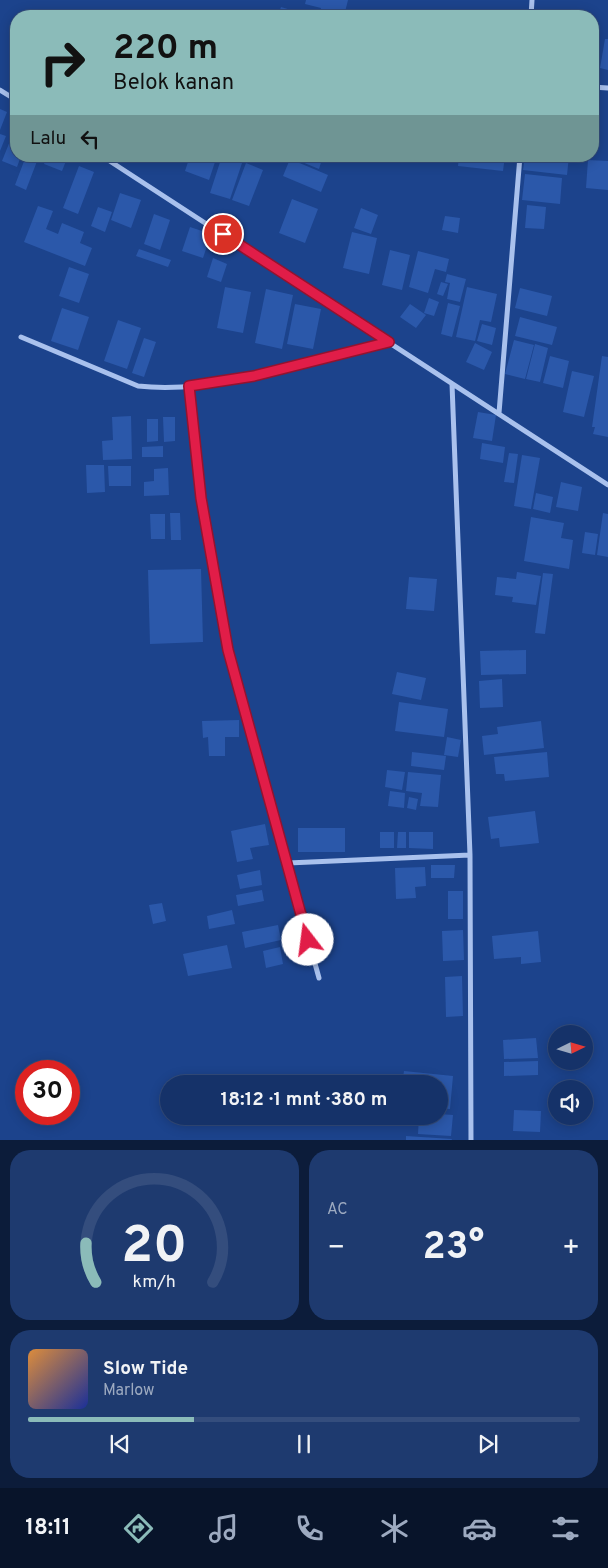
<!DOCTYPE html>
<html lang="id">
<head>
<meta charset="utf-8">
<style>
  body { margin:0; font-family:Overpass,sans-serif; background:#1e3a6f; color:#f1f3f6; height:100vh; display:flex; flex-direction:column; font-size:19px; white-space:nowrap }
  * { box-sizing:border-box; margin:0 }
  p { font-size:16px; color:#9daac0 }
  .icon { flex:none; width:28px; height:28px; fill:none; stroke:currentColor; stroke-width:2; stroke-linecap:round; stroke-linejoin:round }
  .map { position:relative; height:1140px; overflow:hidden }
  .drawer { display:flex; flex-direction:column; gap:10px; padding:10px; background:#0c1c3a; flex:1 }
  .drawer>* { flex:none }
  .top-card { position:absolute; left:10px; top:10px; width:589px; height:152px; border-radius:20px; box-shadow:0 2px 12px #0003,0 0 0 1px #344d7d; background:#8bbbb9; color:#111; overflow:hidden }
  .needle { width:32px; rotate:85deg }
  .buttons { position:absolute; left:548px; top:1025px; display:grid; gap:10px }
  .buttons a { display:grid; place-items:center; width:45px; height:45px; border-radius:50%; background:#153269; box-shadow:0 2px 12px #0003,0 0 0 1px #344d7d; font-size:25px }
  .speed { position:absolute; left:15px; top:1060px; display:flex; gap:10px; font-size:25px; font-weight:700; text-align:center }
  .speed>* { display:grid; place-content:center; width:65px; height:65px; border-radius:50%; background:#153269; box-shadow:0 2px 12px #0003,0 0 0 1px #344d7d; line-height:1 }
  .speed .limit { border:8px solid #d22; background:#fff; color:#111 }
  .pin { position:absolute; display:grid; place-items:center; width:42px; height:42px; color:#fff; margin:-21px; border:2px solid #fff; border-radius:50%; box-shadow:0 1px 5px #0007 }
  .me { position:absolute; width:55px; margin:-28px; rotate:345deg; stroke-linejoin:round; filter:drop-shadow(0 0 4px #0008) }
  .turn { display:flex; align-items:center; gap:18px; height:105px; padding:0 20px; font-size:22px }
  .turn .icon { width:65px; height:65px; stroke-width:2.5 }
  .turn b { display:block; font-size:35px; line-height:42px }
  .then { display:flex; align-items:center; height:48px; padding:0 20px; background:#0003; gap:10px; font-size:19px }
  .big { font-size:38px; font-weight:700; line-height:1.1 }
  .drawer .widget { flex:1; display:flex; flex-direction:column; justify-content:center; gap:8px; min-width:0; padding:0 18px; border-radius:20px; background:#1e3a6f }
  .drawer .dial { align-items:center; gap:0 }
  .dial svg { height:130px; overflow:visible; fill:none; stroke:#344d7d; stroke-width:7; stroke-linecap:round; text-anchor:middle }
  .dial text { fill:#f1f3f6; stroke:none }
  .song { display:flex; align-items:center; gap:15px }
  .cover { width:60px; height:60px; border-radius:8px; background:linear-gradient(135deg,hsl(30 70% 55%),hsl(230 70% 35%)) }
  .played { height:5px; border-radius:2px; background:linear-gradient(90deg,#8bbbb9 30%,#344d7d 30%) }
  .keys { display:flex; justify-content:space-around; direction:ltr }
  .heat { display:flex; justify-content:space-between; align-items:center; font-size:28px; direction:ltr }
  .drawer .tiles { flex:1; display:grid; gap:10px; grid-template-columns:1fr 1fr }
  .widget:last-child { grid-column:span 2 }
  .trip { position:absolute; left:160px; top:1075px; width:288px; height:50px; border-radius:25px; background:#153269; box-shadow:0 2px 12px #0003,0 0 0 1px #344d7d; font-weight:700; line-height:50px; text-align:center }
  .dock { display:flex; height:80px; justify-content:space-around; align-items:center; background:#08142a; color:#9daac0 }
  .dock .icon { width:35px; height:35px }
  .dock .on { color:#8bbbb9 }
  .dock b { font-size:22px; color:#f1f3f6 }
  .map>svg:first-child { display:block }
</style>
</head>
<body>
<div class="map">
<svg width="608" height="1141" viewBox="0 0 608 1141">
  <rect width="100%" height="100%" fill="#1c438c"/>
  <path fill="#2b58aa" d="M306 0H348L344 16H319L321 8 305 4Z
    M281 7 311 16H278Z
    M236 10 250 16H233Z
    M592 36H599V38L597 76H592Z
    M605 39H608V70L600 68Z
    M0 109 7 112 0 130Z
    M14 131 16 132V156H21L17 167 2 161Z
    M0 134 6 136 0 151Z
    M26 156H39L26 190 15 185Z
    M47 156H68L62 171 44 164Z
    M190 156H217L209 180 185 171Z
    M222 156H231L243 160 230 199 210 193Z
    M298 156H323L319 169 297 160Z
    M459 156H505L503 171 458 166Z
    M525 156H569L567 175 523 170Z
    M290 159 328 175 321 192 283 176Z
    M588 160 608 161V190L586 188Z
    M246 163 263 170 249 206 232 200Z
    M79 166 94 172 78 214 63 208Z
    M525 174 562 178 560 204 522 200Z
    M120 193 141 200 131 228 111 220Z
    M292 199 318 209 305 243 279 233Z
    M527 205 546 207 544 229 525 228Z
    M38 206 53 211 46 229 58 234 62 223 84 232 80 243 92 248 85 266 24 242Z
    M98 207 112 212 105 232 91 226Z
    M361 208 378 215 371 234 354 228Z
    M154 214 170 220 160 250 144 244Z
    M445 216 460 218 458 233 442 230Z
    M190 227 211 234 203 258 182 251Z
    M352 232 377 238 369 274 343 268Z
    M139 249 171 260 168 267 136 256Z
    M390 250 410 255 402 290 382 285Z
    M418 251 449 259 446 272 435 269 428 293 409 287Z
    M213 258 227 264 221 282 207 277Z
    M69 267 89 274 79 303 59 296Z
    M447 274 466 279 460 302 447 299 450 283 445 282Z
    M441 282 448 284 443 296 437 294Z
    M225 287 251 292 243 333 217 328Z
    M467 287 497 294 491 322 480 320 475 341 456 337Z
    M520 288 552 296 547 316 515 308Z
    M266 289 293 295 282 349 255 343Z
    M429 298 439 302 434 316 424 313Z
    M448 303 460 306 452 337 441 334Z
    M295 304 321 309 313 349 287 344Z
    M410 304 426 315 416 328 400 317Z
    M62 308 89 317 78 350 51 341Z
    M520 317 557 327 552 345 515 336Z
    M118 320 141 328 127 369 104 361Z
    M482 324 496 328 492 345 477 341Z
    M144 338 156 342 144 377 132 373Z
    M514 340 534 345 525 379 505 374Z
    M475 343 492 352 484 370 466 362Z
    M535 344 548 348 540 382 526 379Z
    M550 356 569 361 563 388 543 383Z
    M602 356 608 357V437L593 434 595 427H592Z
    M572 371 594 376 584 417 563 412Z
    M478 412 496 415 492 441 473 438Z
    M131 416 132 459 103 460 102 441 113 440 112 417Z
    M163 417H175V441L164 442Z
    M147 419H158V441L147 442Z
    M482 443 505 447 503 463 480 459Z
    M163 446V457H142V447Z
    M509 453 518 454 514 483 504 482Z
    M522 455 540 458 531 509 514 506Z
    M86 465H104L105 492 87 493Z
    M108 466H131V486H109Z
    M168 468 169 495 144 496V482L154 481V469Z
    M561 482 582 487 578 511 556 507Z
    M536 493 553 497 550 513 533 509Z
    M170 513H180L181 540H171Z
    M603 513 608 514V557L597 555Z
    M150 514H165V539H151Z
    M531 517 564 523 561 538 573 540 569 569 524 561Z
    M585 532 598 534 595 555 582 553Z
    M201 569 203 642 150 644 148 570Z
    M517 572 541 576 536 605 512 602 513 597 495 595 497 577 516 579Z
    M543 573 553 574 545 634 535 633Z
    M409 577 437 579 434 611 406 609Z
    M526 650V674L481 675 480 651Z
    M397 672 426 678 421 700 392 694Z
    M502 679 503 707 480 708 479 681Z
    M399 702 448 709 444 737 395 731Z
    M239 720V737H225V756H209L208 737 203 738 202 721Z
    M541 721 544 748 484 755 482 736 498 734 497 727Z
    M447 737 461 740 458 757 444 755Z
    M412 752 446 756 444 770 411 766Z
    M547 752 549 777 505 781 504 774H496L494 757Z
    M387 770 405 772 402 790 385 787Z
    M408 772 441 775 438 807 420 806 422 793 406 791Z
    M390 791 405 793 404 808 388 806Z
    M409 797 418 799 416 810 407 808Z
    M535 811 539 843 500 847 499 838 491 839 488 817Z
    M265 824 269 845 250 848 253 859 237 862 231 831Z
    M298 828H345V852H298Z
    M380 832H394V848H380Z
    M398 832H406V848H397Z
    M409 832H433V849L409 848Z
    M431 865H455L454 878H431Z
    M425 867 426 886 415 887 416 898 396 899 395 868Z
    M260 870 262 885 240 889 237 875Z
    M262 890 264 901 238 906 236 895Z
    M448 891H463V919H448Z
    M162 903 166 921 153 924 149 905Z
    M232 910 235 924 209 929 207 916Z
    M278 925 281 940 245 948 242 932Z
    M463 930 464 960 443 961 442 931Z
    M538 931 541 962 521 964V957L494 959 492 936Z
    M227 945 232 968 188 976 183 954Z
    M280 947 283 964 266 968 263 951Z
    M462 976 463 1016 446 1017 445 977Z
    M536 1038 538 1058 504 1059 503 1040Z
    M538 1061V1075L504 1076V1062Z
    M404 1071 453 1076 450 1109 439 1108V1084H402Z
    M514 1110 541 1111 540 1132 513 1131Z
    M439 1114 453 1115 451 1136 418 1134 419 1116H439Z
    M406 1136 452 1139 451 1141H406Z"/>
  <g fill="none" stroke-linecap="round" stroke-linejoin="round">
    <path stroke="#a9c1ed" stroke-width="5" d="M531 16 532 0
      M592 87 608 88
      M0 90 16 100
      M102 156 608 485
      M21 337 138 386C217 395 312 361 389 342
      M452 384 470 855 471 1141
      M189 386 201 498 228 650 319 978
      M499 413 520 156
      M288 863 470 855"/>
  </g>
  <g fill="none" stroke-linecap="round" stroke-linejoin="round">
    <g stroke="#92132f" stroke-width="12">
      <path id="route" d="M223 234 389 342 254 376 189 386 201 498 228 650 308 940"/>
    </g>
    <use href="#route" stroke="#e11d48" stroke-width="9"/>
  </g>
</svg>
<div class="buttons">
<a><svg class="needle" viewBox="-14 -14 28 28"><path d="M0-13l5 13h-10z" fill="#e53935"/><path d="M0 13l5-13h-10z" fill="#9daac0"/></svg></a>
<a><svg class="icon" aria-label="sound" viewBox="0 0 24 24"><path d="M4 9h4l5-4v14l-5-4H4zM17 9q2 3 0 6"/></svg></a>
</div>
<div class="speed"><div class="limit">30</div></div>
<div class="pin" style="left:223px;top:234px;background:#d93025"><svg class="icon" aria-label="arrive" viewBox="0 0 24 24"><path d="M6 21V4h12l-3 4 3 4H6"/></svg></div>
<svg class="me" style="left:308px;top:940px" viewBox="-20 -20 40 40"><circle r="19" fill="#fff"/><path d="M0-13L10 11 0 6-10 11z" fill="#e11d48"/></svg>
<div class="trip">18:12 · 1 mnt · 380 m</div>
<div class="top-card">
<div class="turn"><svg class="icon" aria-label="right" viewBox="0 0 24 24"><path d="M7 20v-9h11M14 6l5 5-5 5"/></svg><div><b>220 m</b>Belok kanan</div></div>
<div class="then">Lalu<svg class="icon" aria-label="left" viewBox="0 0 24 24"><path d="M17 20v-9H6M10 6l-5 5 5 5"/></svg></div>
</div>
</div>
<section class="drawer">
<div class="tiles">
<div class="widget dial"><svg viewBox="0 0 100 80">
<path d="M14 69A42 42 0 1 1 86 69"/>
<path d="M14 69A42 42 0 0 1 8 45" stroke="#8bbbb9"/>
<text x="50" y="56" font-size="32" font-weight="700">20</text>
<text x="50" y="72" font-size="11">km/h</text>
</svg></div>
<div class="widget"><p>AC</p>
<div class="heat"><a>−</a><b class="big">23°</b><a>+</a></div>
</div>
<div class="widget">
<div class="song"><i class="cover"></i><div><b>Slow Tide</b><p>Marlow</p></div></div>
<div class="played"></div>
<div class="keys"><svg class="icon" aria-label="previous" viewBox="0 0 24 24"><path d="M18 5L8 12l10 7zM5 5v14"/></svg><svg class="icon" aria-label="pause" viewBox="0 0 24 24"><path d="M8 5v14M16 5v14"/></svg><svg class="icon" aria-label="next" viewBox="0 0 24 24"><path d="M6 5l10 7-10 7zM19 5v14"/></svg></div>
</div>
</div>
</section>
<nav class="dock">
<b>18:11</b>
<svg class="icon on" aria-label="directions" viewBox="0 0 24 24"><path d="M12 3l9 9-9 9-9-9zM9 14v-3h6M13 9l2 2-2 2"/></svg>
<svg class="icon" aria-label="music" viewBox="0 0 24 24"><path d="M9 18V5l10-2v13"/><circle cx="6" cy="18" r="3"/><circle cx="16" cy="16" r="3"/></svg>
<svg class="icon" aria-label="phone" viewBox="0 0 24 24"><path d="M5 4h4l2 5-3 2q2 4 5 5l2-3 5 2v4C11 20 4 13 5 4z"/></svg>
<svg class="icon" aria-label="climate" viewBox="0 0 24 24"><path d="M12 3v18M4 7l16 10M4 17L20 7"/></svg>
<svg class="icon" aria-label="car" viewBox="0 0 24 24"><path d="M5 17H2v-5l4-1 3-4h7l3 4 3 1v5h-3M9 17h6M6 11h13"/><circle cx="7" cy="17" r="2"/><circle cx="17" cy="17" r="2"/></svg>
<svg class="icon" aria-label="filters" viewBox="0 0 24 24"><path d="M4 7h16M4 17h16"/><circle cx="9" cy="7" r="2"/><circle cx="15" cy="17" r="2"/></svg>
</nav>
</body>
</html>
